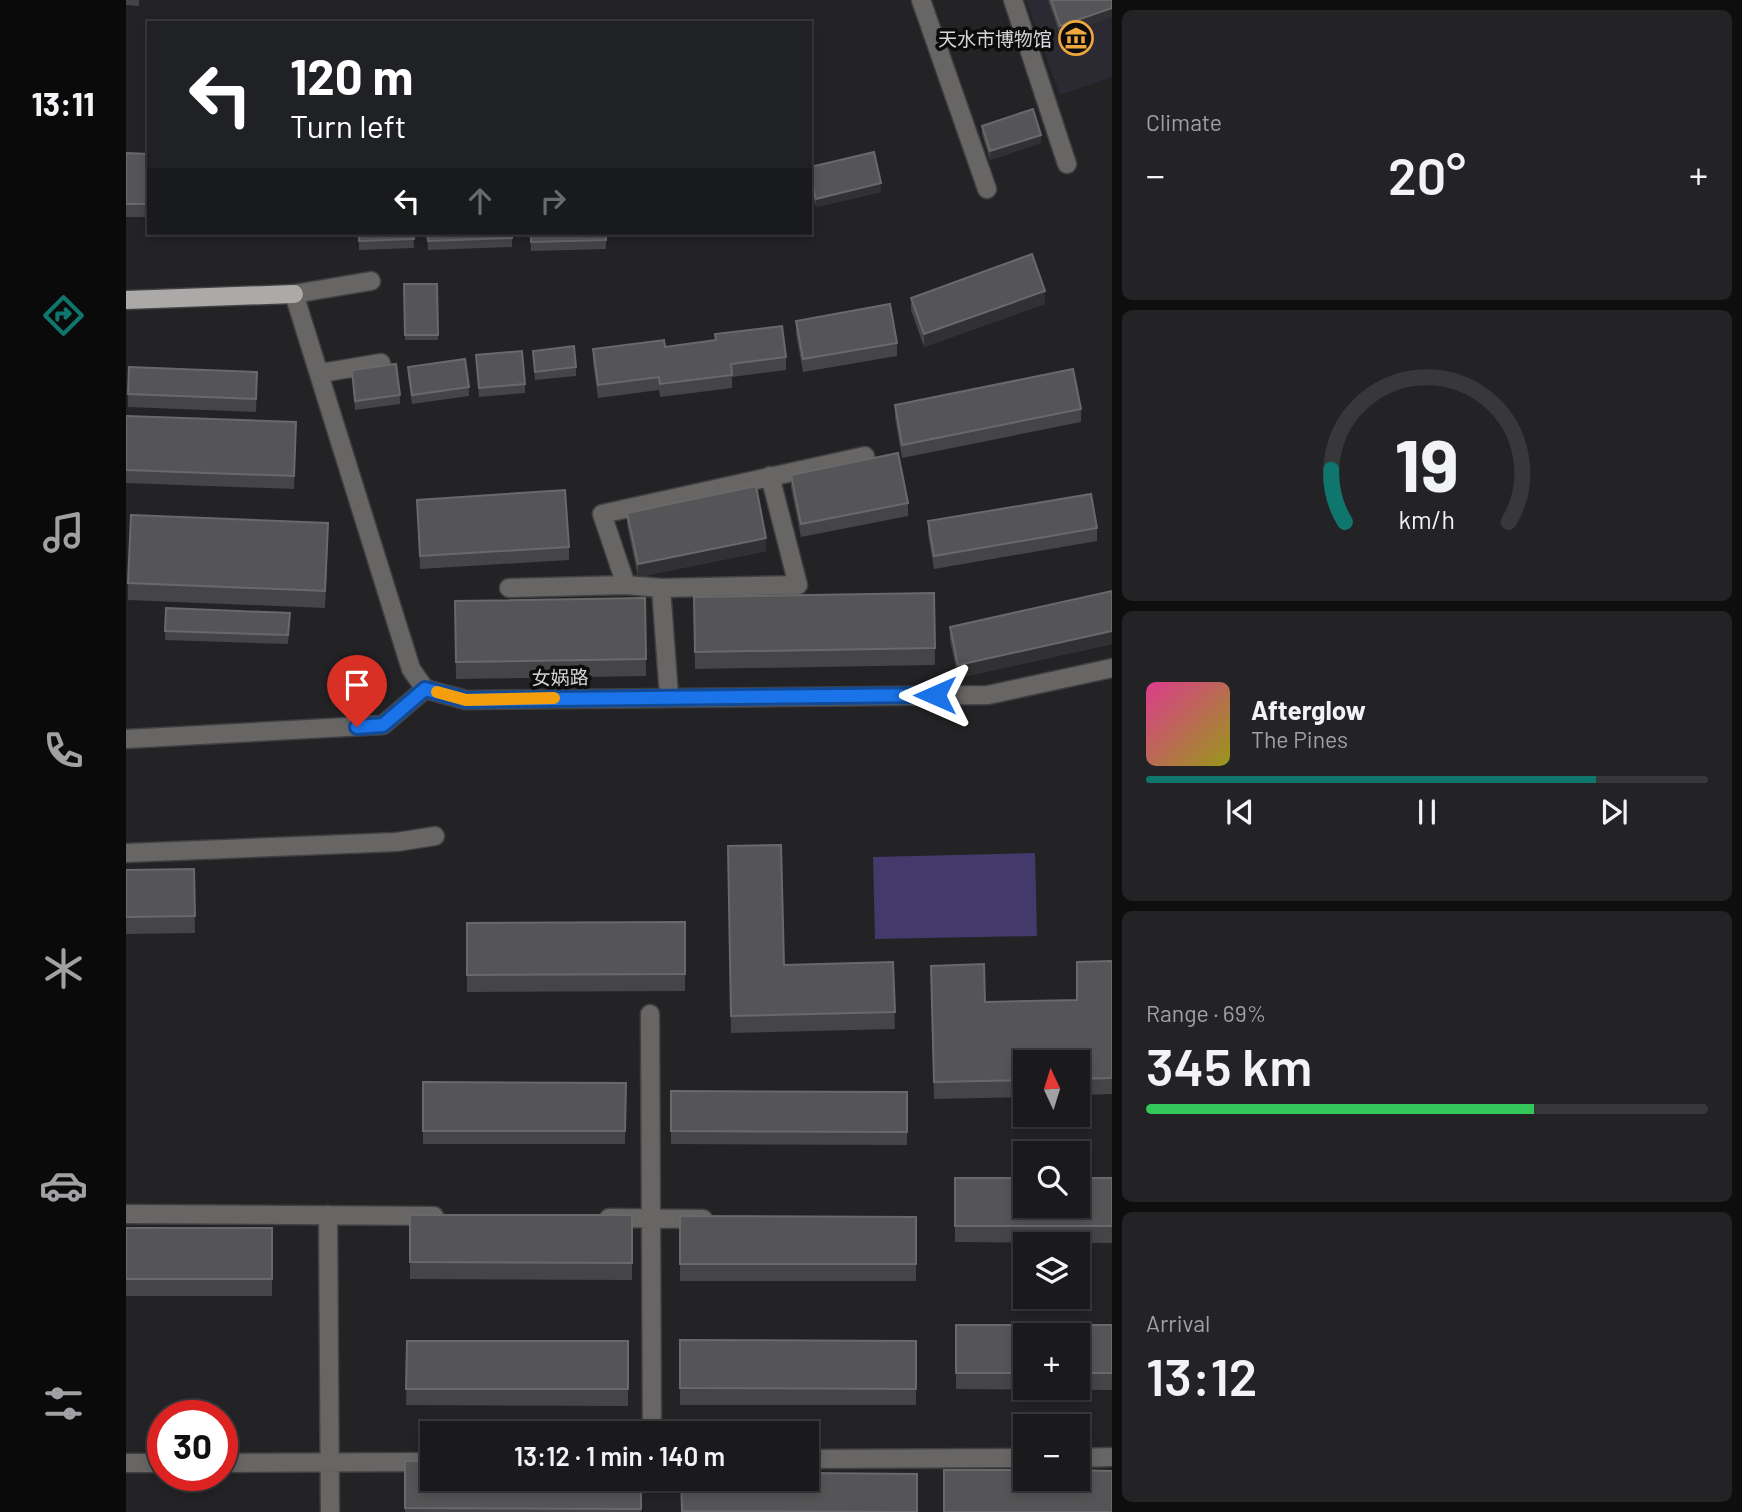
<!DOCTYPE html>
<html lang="en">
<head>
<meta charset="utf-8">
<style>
  body { margin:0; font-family:Barlow,"Noto Sans SC",sans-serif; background:#232325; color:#f1f3f6; height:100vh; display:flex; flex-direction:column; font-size:26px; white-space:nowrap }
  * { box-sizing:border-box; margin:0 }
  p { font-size:23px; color:#9fa1a3 }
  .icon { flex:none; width:38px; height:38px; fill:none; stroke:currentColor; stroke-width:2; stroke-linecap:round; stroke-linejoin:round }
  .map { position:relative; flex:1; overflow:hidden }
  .sheet { display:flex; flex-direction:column; gap:10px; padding:10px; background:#0e0e0f; width:630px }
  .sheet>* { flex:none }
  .top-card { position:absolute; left:21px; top:21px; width:665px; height:214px; border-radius:0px; box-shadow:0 4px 10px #0003,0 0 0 2px #38383b; background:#202124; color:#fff; overflow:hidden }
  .needle { width:46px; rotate:356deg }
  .controls { position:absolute; left:887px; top:1050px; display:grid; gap:14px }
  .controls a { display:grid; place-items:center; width:77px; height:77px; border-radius:0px; background:#1a1a1c; box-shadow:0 4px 10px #0003,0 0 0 2px #38383b; font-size:35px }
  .speed { position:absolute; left:21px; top:1400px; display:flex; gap:14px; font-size:35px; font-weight:700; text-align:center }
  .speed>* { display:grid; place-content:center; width:91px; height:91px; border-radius:50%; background:#1a1a1c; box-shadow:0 4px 10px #0003,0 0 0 2px #38383b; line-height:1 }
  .speed .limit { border:10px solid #d22; background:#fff; color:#111 }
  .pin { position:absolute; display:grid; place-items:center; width:60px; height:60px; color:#fff; margin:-72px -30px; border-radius:50% 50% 50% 0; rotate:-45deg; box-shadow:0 0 7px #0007 }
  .pin .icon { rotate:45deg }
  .me { position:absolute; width:77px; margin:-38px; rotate:270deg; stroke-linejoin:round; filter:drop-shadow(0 0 5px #0008) }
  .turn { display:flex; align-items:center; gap:24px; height:147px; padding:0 28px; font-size:32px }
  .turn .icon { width:91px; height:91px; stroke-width:2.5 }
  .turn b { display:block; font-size:49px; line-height:60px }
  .lanes { display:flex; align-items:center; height:66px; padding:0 28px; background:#0003; justify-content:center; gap:35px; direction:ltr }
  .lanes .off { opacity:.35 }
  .big { font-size:52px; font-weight:600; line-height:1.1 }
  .sheet .tile { flex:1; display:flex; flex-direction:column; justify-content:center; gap:10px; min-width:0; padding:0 24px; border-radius:10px; background:#232325 }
  .sheet .dial { align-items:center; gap:0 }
  .dial svg { height:182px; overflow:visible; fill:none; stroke:#38383b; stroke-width:7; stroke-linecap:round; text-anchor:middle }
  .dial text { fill:#f1f3f6; stroke:none }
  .song { display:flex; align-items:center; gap:21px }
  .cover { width:84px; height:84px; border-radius:10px; background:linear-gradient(135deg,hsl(330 70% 55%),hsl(60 70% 35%)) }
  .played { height:7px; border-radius:4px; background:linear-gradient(90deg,#0f766e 80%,#38383b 80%) }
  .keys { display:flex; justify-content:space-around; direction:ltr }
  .heat { display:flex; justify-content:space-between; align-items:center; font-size:38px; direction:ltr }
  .charge { height:10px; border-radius:5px; background:linear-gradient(90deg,#34c759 69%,#38383b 0) }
  .trip { position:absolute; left:294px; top:1421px; width:399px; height:70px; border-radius:0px; background:#1a1a1c; box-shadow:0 4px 10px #0003,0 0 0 2px #38383b; font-weight:600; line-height:70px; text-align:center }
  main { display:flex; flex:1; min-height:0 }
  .tab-bar { display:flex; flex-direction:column; width:126px; justify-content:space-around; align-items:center; background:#0a0a0b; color:#9fa1a3 }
  .tab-bar .icon { width:49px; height:49px }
  .tab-bar .selected { color:#0f766e }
  .tab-bar b { font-size:32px; color:#f1f3f6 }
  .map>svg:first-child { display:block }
</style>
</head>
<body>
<main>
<nav class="tab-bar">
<b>13:11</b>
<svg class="icon selected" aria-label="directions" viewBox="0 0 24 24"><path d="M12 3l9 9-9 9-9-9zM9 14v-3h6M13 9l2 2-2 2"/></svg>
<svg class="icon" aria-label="music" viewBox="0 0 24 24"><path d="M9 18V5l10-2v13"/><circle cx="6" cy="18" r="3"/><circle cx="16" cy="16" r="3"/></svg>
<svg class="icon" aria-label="phone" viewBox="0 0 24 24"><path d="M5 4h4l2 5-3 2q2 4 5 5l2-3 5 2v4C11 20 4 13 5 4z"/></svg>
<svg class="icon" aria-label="climate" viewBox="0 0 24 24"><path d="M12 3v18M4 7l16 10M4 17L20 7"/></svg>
<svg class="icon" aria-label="car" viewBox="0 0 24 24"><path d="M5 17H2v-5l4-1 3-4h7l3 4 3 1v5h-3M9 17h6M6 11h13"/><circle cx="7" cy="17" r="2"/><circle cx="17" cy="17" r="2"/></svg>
<svg class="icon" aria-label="filters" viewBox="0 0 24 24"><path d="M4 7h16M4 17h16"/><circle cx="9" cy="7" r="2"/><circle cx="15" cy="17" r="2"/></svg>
</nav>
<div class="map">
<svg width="986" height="1512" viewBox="0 0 986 1512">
  <rect width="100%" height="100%" fill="#232225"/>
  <path fill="#2b2a32" d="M900 0H986V77L934 95Z"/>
  <path fill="#44396b" d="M909 853 911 936 749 939 747 857Z"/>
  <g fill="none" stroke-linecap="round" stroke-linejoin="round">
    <g stroke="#403f42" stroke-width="21">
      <path id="minor" d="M795 0 861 189
        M887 0 941 164
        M245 281 168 294 285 669 299 689 340 700 862 695 986 668
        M195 373 255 363
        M383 588 500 585
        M535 588 672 585 644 476
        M543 696 535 588 500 585 476 514 739 456
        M0 739 257 725 299 689
        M0 853 271 842 309 836
        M524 1014 526 1433
        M0 1214 308 1216
        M202 1215 204 1512
        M483 1218 577 1219
        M952 1458 986 1457
        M681 1459 900 1458
        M0 1463H37
        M96 1463 306 1462"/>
    </g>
    <g stroke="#403f42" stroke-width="21">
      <path id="major" d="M0 300 168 294"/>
    </g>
    <use href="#minor" stroke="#676665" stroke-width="18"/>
    <use href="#major" stroke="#acaaa8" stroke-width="18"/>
  </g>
  <path fill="#454547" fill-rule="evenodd" d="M0 0H13V6L0 5Z
    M922 0H986L934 35Z
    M856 126 915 143 864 160 856 134Z
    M0 153 23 154V217H0Z
    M684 167 755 192 690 207 684 185Z
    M233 233H287L288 248 233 250Z
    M301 233H386V247L302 250Z
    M404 233H480V249L405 251Z
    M278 284H311L312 340H279Z
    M785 298 919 304 798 347 785 310Z
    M670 321 771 343V356L677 372 670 334Z
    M589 334 660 357V370L606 377V388L534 397 533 390 472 398 467 362V349L539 347 589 340Z
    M407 351 450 367V376L409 380Z
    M350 355 399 384V393L353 397Z
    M282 367 343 387V396L286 404 282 376Z
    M226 370 274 395V404L229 410Z
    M131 385 130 412 2 407V394Z
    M769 405 955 409V422L776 458 769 418Z
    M0 416 170 435 168 489 0 483Z
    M665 475 782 503V516L675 537 665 488Z
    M291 500 443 547V560L294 569Z
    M501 513 640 551 512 577 501 525Z
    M802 521 971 528V541L808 569 802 534Z
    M202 540 199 608 2 600V583Z
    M986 591V644L832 678 824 640V627Z
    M808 593 809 665 569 669 568 597Z
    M519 598 520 676 330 679 329 601Z
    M40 608 164 613 162 644 39 640Z
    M602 846 658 965 767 962 769 1029 605 1033Z
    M68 869 69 933 0 934V870Z
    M559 922V991L341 992V923Z
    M986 961V1094L952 1095V1062H900V1097L808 1099 805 982 859 1002 951 1000Z
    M297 1082 500 1083 499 1144H297Z
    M545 1091 781 1092V1145L545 1144Z
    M829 1178H986V1243L829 1242Z
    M284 1215H506V1280L284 1279Z
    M554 1216 790 1217V1281H554Z
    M0 1228H146V1296H0Z
    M830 1325H986V1390L830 1389ZM900 1335H952V1388H900Z
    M554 1340 790 1341V1405H554Z
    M281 1341H502V1406L280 1405Z
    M279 1461 515 1479V1512H279Z"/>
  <path fill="#313033" d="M986 8V17L934 35V26Z
    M915 135V143L864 160V151Z
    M755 183V192L690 207V199Z
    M919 291V304L798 347V334Z
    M640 538V551L512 577V564Z
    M986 631V644L832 678V665Z"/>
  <path fill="#555557" stroke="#69696b" stroke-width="2" d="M925 0H986V8L934 26Z
    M907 109 915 135 864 151 856 126Z
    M748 152 755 183 690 199 684 176V167Z
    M0 153 23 154V204H0Z
    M233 233H287L288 239 233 241Z
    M301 233H386V238L302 241Z
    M405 233H480V240L405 242Z
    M906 254 919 291 798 334 785 298Z
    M278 284H311L312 335H279Z
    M764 304 771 343 677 359 670 321Z
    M656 326 660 357 605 364 606 375 534 384 533 377 472 385 467 349 538 340 539 347 590 340 589 334Z
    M448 346 450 367 409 372 407 351Z
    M396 351 399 384 353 388 350 355Z
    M339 359 343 387 286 395 282 367Z
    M270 364 274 395 229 401 226 370Z
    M3 367 131 372 130 399 2 394Z
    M947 369 955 409 776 445 769 405Z
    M0 416 170 422 168 476 0 470Z
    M772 453 782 503 675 524 665 475Z
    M630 486 640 538 512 564 501 513Z
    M439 490 443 547 294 556 291 500Z
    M965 494 971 528 808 556 802 521Z
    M5 515 202 523 199 591 2 583Z
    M986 591V631L832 665 824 627Z
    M808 593 809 648 569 652 568 597Z
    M519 598 520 659 330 662 329 601Z
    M40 608 164 613 162 635 39 631Z
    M655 845 658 965 767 962 769 1012 605 1016 602 846Z
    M68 869 69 916 0 917V870Z
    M559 922V974L341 975V923Z
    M986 961V1078L952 1079V1062H900V1080L808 1082 805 966 858 964 859 1002 951 1000V962Z
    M297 1082 500 1083 499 1131H297Z
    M545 1091 781 1092V1132L545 1131Z
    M829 1178H900V1206H952V1178H986V1226H829Z
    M284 1215H506V1263L284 1262Z
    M554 1216 790 1217V1264H554Z
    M0 1228H146V1279H0Z
    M830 1325H986V1373H952V1335H900V1373H830Z
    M554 1340 790 1341V1389L554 1388Z
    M281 1341H502V1389H280Z
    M279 1461H306V1479H515V1509L279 1508Z
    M818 1470H900V1479H952V1470L986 1471V1512H818Z
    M681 1473 791 1474V1512L556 1511 555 1479H681Z"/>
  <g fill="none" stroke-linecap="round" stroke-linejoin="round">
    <g stroke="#114b97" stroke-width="18">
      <path id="route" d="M231 727 257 725 299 689 340 700 809 695"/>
    </g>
    <use href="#route" stroke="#1a73e8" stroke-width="12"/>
    <path stroke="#f59e0b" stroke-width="12" d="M311 692 340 700 428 698"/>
  </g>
  <defs>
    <g id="museum-ring" transform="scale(1.75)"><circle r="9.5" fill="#0c0c0d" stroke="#efa73e" stroke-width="1.5"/><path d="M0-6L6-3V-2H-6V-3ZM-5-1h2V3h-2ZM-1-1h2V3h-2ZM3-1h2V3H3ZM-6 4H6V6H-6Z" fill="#efa73e"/></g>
  </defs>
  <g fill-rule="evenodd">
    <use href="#museum-ring" x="950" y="38"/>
  </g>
  <g text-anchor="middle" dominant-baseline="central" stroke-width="7" stroke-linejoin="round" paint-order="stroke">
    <g font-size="19" fill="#d6d6d8" stroke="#0c0c0d" text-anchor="end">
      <text x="926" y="38">天水市博物馆</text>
    </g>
    <g font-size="19" fill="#d6d6d8" stroke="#0c0c0d">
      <text transform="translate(434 677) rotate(-1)">女娲路</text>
    </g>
  </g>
</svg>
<div class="controls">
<a><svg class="needle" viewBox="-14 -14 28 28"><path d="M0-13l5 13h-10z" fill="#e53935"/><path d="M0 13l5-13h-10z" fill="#9fa1a3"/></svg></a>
<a><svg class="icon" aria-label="search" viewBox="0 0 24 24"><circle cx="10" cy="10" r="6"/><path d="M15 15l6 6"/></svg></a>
<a><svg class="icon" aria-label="layers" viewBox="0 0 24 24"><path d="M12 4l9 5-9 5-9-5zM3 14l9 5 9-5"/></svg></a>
<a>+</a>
<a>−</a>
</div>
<div class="speed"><div class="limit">30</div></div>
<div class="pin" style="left:231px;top:727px;background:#d93025"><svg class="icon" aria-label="arrive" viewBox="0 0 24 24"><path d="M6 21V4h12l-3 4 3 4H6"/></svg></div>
<svg class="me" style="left:809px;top:695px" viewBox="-20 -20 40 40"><path d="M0-17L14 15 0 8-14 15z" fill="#1a73e8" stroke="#fff" stroke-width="4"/></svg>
<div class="trip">13:12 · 1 min · 140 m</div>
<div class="top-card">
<div class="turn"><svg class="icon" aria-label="left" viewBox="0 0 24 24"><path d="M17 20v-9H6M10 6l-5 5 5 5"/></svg><div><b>120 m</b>Turn left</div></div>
<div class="lanes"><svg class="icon" aria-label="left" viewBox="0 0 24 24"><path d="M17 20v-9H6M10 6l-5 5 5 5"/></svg><svg class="icon off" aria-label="ahead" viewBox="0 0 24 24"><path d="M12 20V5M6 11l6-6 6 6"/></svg><svg class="icon off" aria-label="right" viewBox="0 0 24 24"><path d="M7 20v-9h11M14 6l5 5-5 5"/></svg></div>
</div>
</div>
<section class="sheet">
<div class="tile"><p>Climate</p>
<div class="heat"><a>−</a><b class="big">20°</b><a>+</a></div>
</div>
<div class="tile dial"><svg viewBox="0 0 100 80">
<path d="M14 69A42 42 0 1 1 86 69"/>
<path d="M14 69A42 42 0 0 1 8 46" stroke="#0f766e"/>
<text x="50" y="56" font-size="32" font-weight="700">19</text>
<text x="50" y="72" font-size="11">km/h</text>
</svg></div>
<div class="tile">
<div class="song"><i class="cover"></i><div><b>Afterglow</b><p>The Pines</p></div></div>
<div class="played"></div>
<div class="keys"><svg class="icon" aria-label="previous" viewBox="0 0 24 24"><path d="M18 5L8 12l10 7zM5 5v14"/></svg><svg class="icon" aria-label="pause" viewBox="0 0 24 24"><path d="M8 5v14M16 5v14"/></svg><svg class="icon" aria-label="next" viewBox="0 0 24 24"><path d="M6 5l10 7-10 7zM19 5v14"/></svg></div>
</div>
<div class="tile"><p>Range · 69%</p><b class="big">345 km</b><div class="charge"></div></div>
<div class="tile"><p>Arrival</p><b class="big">13:12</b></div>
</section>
</main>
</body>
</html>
